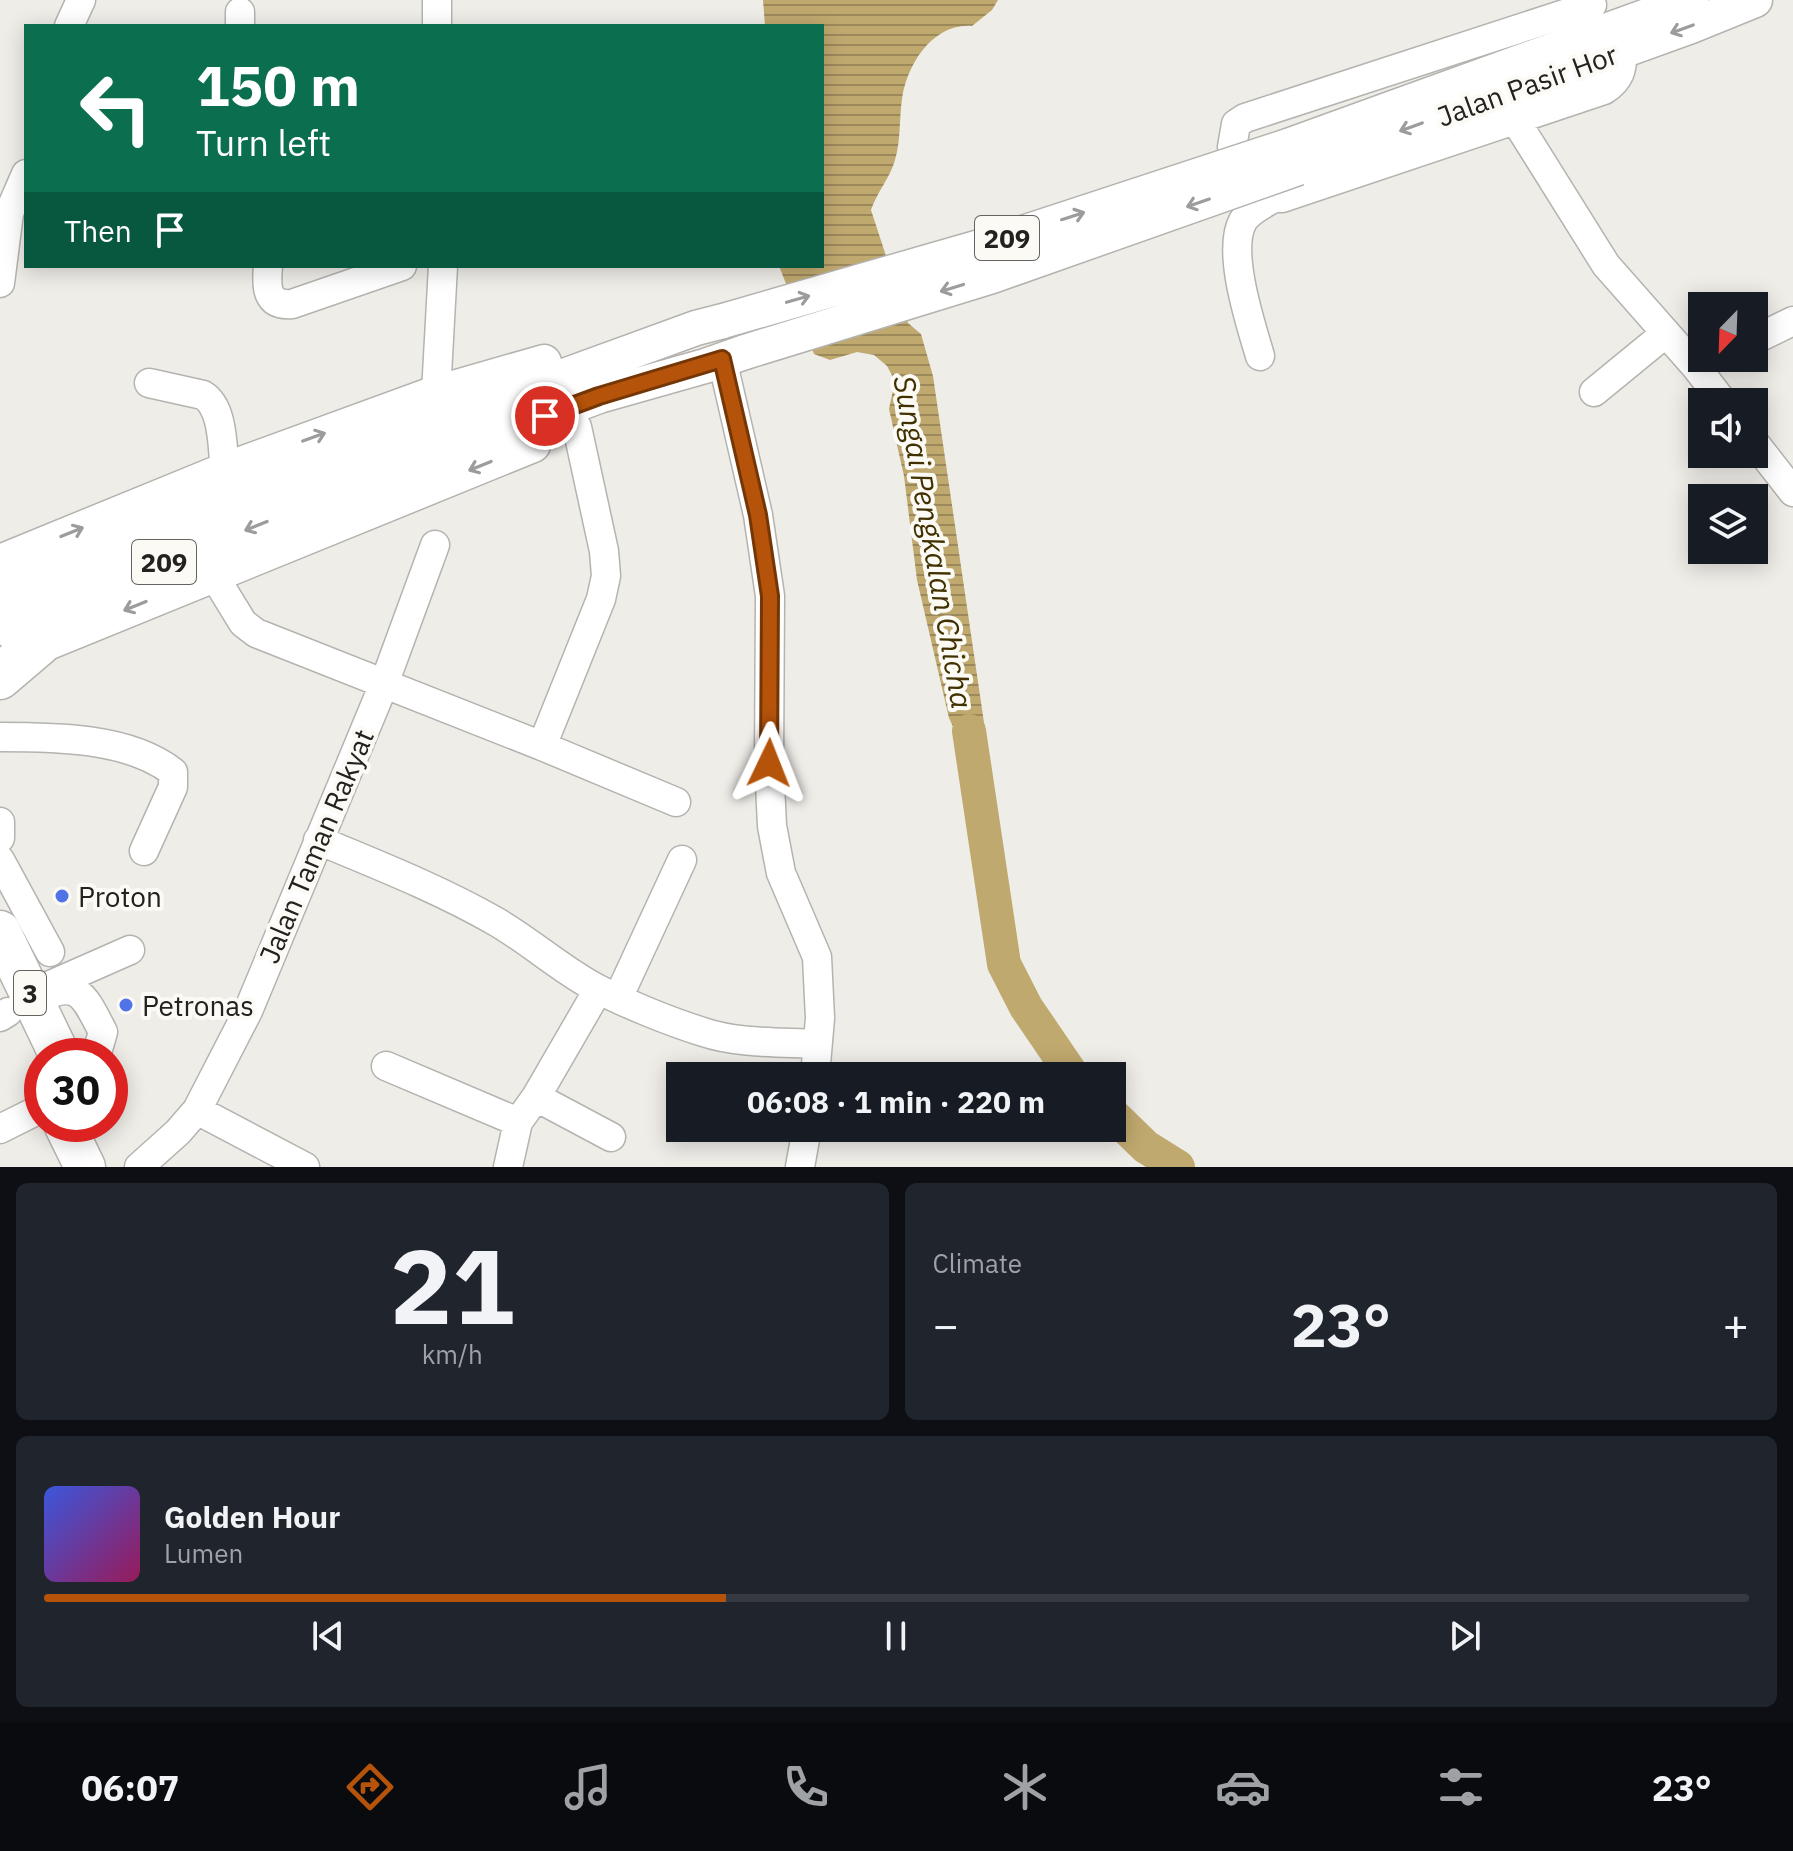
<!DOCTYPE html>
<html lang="en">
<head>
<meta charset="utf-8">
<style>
  body { margin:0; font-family:"IBM Plex Sans",sans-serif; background:#20242c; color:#f1f3f6; height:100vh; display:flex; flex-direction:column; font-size:30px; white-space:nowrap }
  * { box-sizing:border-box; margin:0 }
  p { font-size:26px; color:#9ea1a6 }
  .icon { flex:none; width:44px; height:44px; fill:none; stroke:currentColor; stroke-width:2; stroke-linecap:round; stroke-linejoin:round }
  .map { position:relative; height:1167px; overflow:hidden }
  .side { display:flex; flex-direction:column; gap:16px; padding:16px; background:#0d0f14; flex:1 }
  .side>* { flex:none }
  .top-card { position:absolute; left:24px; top:24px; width:800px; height:244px; border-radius:0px; box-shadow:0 4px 20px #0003; background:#0b6e4f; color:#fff; overflow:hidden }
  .needle { width:52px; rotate:203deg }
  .buttons { position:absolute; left:1688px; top:292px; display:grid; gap:16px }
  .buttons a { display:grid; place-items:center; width:80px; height:80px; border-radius:0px; background:#171b24; box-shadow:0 4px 20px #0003; font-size:40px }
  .speed { position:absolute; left:24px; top:1038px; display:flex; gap:16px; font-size:40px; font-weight:700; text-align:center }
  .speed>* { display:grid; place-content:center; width:104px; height:104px; border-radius:50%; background:#171b24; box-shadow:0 4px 20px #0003; line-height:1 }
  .speed .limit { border:12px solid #d22; background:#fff; color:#111 }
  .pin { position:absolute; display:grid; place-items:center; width:68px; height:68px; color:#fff; margin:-34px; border:4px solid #fff; border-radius:50%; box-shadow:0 2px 8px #0007 }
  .me { position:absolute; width:88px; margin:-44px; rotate:2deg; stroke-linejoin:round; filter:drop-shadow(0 0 6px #0008) }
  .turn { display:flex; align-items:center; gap:28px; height:168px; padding:0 40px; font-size:36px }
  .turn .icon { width:104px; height:104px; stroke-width:2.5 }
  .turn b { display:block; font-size:56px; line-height:68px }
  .then { display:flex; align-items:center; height:76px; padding:0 40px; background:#0003; gap:16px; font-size:30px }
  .big { font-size:60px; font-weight:700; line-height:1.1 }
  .side .tile { flex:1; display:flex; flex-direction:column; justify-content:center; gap:12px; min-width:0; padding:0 28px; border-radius:12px; background:#20242c }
  .side .dial { align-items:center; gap:0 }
  .dial b { font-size:104px; line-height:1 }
  .song { display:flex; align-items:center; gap:24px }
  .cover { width:96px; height:96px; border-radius:12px; background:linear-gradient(135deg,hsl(230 70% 55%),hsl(330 70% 35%)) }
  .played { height:8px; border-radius:4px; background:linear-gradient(90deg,#b45309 40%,#363941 40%) }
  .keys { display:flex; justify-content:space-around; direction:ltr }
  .heat { display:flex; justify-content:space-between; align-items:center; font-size:44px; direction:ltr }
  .side .tiles { flex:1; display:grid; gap:16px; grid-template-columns:1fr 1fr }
  .tile:last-child { grid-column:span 2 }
  .trip { position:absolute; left:666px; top:1062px; width:460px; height:80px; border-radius:0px; background:#171b24; box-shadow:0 4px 20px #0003; font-weight:700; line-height:80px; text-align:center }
  .dock { display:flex; height:128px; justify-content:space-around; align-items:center; background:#090b0e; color:#9ea1a6 }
  .dock .icon { width:56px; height:56px }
  .dock .active { color:#b45309 }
  .dock b { font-size:36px; color:#f1f3f6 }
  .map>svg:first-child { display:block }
</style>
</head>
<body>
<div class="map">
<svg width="1793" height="1167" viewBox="0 0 1793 1167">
  <defs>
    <pattern id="water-rules" width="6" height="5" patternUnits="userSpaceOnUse" patternTransform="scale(2)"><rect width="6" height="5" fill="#c0a96f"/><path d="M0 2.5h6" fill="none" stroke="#9c895b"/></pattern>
  </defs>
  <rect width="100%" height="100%" fill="#efede8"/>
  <path fill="url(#water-rules)" d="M763 0H998L992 10 972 26C933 23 907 64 902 99 899 120 901 140 895 160 890 178 877 192 871 210L908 323 921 334 933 376 987 743 978 780 949 718 917 580 904 476 889 409 895 381 887 366 874 355 857 352 830 360 814 354 779 266H822V26H765Z"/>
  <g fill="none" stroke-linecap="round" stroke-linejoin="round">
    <path stroke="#c0a96f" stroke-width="34" d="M969 731 1004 964 1026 1007 1073 1076
      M1112 1114 1146 1147 1178 1167"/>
    <g stroke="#b5b3af" stroke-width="31">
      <path id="minor" d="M1592 5 1245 118 1236 124 1232 147C1244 168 1254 200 1282 198L1604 90C1620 80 1623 69 1622 51
        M69 26 81 0
        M240 26V12
        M437 26V0
        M1514 118 1606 265 1696 367 1723 402
        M268 266C266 287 266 306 292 304L402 266
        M0 283 9 213 26 174
        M1754 340 1793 321
        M1260 356C1251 325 1226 251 1243 221 1249 211 1262 205 1272 199
        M722 359 758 515 770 596 769 763 772 826 781 873 817 957 820 1018 815 1076
        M149 383 203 395C224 408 222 448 225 470
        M1594 392 1666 333
        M436 393 443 266
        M1754 442 1793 492
        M213 574 243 623 256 633 542 746 601 599 606 576 604 551 577 427
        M0 737C53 737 129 737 173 772V787L144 851
        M542 746 676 802
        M0 822V838
        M318 840C378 865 439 889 495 921 530 941 560 969 596 988 626 1004 671 1022 703 1032 739 1044 780 1042 817 1044
        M0 860 50 952
        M46 987 130 950
        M618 998 682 860
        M34 1001C78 978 83 993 103 1032L96 1056
        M0 1017 8 1012
        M386 1066 518 1122
        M536 1097 611 1137
        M197 1110 305 1167
        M0 1129 42 1108
        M139 1167 178 1132 197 1110 248 1011 384 684 435 545
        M508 1167 518 1122 536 1097 598 990
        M800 1167 807 1128"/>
    </g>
    <g stroke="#b5b3af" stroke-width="37">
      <path id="major" d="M1288 146 1691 0
        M1298 168 1691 26 1755 0
        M0 562 225 470 436 393 544 362
        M0 594 319 465 696 328 723 321
        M0 628 328 497 599 396 705 366 745 352
        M15 656 533 445"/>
    </g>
    <g stroke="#b5b3af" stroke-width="43">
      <path id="highway" d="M0 679 40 645
        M0 931 60 1056
        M64 1124 85 1167"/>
    </g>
    <use href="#minor" stroke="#fff" stroke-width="28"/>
    <use href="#major" stroke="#fff" stroke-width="34"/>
    <use href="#highway" stroke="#fff" stroke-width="40"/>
    <g stroke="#b5b3af" stroke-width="37" stroke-linecap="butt">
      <path id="major-bridge" d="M723 321 983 246 1288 146
        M745 352 992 276 1298 168"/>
    </g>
    <use href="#major-bridge" stroke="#fff" stroke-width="34"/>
  </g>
  <defs><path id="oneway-shaft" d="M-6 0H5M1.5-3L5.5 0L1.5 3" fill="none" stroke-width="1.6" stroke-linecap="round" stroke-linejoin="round" transform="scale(2)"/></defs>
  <g stroke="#9c9c9b">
    <use href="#oneway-shaft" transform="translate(1682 29) rotate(160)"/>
    <use href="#oneway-shaft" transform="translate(1411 127) rotate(160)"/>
    <use href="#oneway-shaft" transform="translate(1198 203) rotate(161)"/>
    <use href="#oneway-shaft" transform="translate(1073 216) rotate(-18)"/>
    <use href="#oneway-shaft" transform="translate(952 288) rotate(163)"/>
    <use href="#oneway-shaft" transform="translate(798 299) rotate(-16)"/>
    <use href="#oneway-shaft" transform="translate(314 437) rotate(-20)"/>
    <use href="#oneway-shaft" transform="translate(480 466) rotate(158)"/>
    <use href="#oneway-shaft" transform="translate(256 526) rotate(158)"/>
    <use href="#oneway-shaft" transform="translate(72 532) rotate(-22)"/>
    <use href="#oneway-shaft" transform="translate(135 606) rotate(158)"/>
  </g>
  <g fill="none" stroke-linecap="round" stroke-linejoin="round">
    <g stroke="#753606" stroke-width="20">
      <path id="route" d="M545 416 599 396 722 359 758 515 770 596 769 763"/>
    </g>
    <use href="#route" stroke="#b45309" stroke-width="14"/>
  </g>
  <g fill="#5173e8" stroke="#fcfaf5" stroke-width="3">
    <circle cx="62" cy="896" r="8"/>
    <circle cx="126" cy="1005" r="8"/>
  </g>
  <g text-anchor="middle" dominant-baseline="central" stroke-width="8" stroke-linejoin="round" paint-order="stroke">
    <g fill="#fcfaf5" stroke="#646360" stroke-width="2">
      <rect x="975" y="216" width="64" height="44" rx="6"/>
      <rect x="132" y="540" width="64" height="44" rx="6"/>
      <rect x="14" y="971" width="32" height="44" rx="6"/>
    </g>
    <g font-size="26" font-weight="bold" fill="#232220">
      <text x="1007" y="238">209</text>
      <text x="164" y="562">209</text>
      <text x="30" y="993">3</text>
    </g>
    <g font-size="28" fill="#232220" stroke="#fcfaf5">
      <text transform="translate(1527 85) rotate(-20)">Jalan Pasir Hor</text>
      <text transform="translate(316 846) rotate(-67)">Jalan Taman Rakyat</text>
    </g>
    <g font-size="28" fill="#232220" stroke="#fcfaf5" text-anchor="start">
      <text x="78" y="896">Proton</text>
      <text x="142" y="1005">Petronas</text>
    </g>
    <g font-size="30" font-style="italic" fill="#413100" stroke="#fcfaf5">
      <text transform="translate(934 542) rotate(80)">Sungai Pengkalan Chicha</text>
    </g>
  </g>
</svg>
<div class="buttons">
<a><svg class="needle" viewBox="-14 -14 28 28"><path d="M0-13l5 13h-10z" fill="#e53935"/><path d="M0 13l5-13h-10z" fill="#9ea1a6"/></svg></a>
<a><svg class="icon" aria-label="sound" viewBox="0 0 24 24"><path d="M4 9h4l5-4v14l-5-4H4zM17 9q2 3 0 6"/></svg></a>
<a><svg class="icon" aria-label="layers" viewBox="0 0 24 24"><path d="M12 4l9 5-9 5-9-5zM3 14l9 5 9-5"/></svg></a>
</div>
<div class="speed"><div class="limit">30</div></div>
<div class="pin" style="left:545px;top:416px;background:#d93025"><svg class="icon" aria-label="arrive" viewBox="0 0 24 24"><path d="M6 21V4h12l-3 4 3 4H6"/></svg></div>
<svg class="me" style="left:769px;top:763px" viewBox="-20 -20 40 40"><path d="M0-17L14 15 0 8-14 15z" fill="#b45309" stroke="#fff" stroke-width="4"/></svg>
<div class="trip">06:08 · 1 min · 220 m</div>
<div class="top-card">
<div class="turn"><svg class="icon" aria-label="left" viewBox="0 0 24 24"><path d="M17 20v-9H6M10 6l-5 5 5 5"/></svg><div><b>150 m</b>Turn left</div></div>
<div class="then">Then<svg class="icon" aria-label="arrive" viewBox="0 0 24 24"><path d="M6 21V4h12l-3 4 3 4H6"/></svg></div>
</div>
</div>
<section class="side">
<div class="tiles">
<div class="tile dial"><b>21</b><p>km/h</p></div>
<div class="tile"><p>Climate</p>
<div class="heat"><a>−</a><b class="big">23°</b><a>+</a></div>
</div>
<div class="tile">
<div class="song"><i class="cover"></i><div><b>Golden Hour</b><p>Lumen</p></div></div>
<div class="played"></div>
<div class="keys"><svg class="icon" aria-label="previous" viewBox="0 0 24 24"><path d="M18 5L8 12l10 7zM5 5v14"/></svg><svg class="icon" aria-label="pause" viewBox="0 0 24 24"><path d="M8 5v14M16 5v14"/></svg><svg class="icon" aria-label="next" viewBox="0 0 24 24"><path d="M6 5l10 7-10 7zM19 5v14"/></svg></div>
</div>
</div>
</section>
<nav class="dock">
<b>06:07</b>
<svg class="icon active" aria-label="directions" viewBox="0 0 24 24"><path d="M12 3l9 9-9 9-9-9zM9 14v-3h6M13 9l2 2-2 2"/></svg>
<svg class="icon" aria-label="music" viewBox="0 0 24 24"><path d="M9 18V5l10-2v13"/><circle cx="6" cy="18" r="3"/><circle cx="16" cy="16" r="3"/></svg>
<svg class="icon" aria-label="phone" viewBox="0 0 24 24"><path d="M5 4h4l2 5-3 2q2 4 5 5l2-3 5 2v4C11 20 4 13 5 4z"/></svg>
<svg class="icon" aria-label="climate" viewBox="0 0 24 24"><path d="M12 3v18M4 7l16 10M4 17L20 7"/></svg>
<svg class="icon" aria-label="car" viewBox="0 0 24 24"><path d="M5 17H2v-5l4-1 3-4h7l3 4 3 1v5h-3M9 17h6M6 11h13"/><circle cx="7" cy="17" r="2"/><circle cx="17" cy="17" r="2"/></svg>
<svg class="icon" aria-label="filters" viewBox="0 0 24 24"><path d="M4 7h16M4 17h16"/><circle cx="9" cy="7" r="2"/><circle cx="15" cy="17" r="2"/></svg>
<b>23°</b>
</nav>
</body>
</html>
